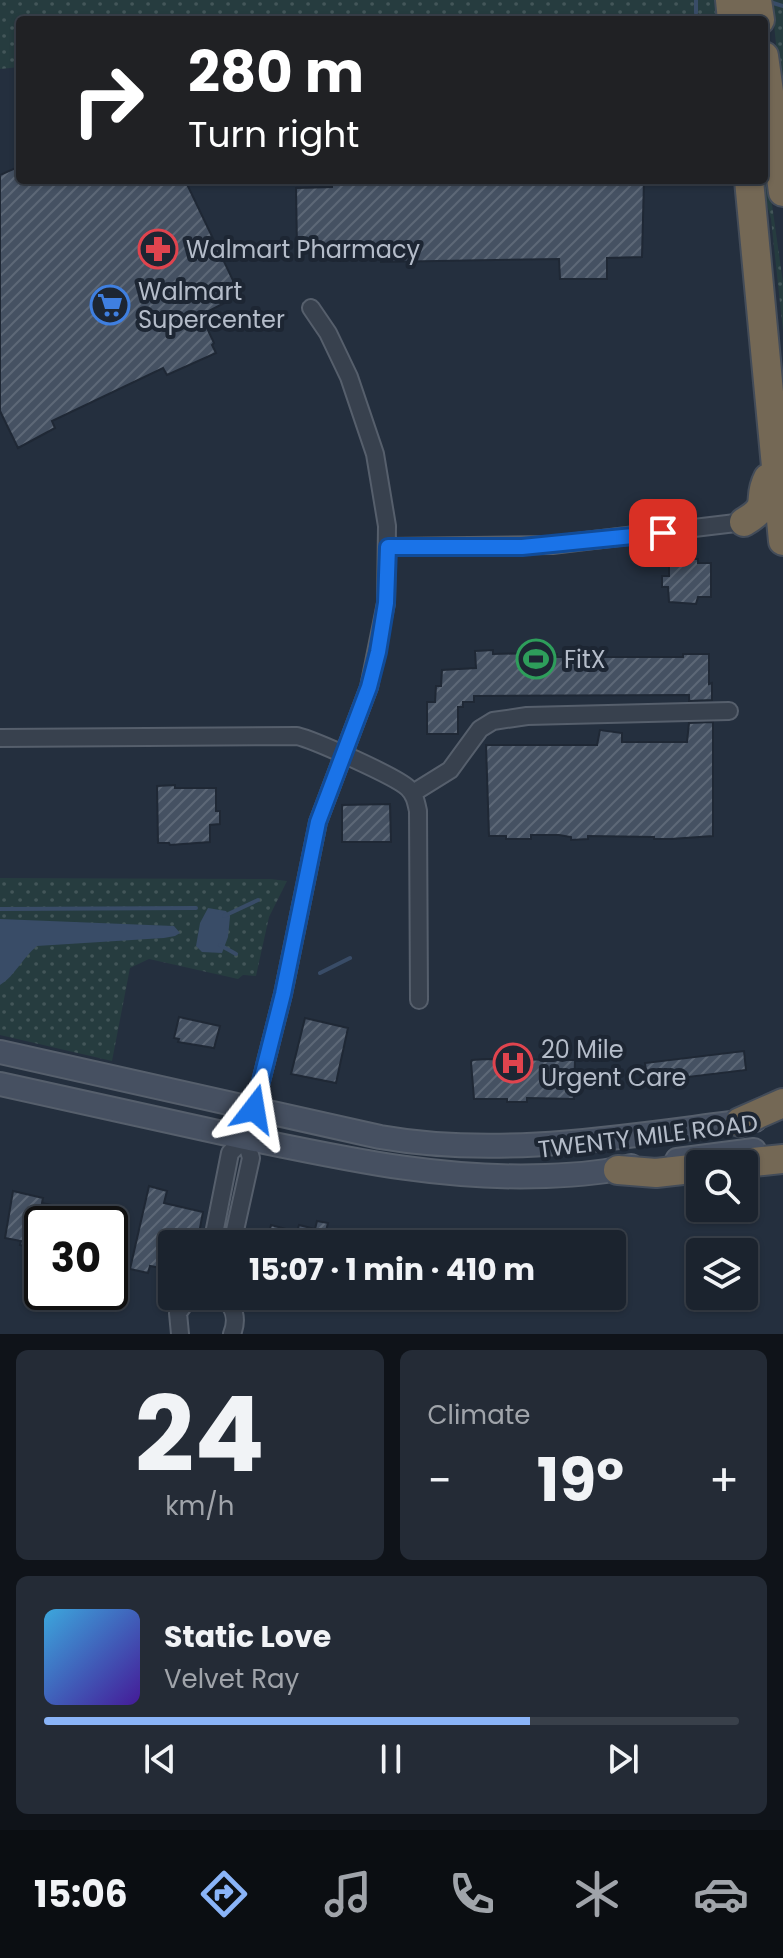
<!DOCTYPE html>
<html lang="en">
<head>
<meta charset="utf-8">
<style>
  body { margin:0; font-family:Poppins,sans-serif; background:#242b36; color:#f1f3f6; height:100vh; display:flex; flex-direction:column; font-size:30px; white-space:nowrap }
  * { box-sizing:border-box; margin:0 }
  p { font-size:26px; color:#a0a4aa }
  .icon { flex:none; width:44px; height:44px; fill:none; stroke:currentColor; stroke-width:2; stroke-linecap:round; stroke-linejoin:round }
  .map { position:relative; height:1334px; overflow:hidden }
  .sheet { display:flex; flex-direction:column; gap:16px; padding:16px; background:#0f1319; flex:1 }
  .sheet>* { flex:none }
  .banner { position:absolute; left:16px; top:16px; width:752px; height:168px; border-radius:8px; box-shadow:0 2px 6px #0004,0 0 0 2px #39404a; background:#202124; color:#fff; overflow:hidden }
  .fabs { position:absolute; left:686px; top:1150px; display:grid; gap:16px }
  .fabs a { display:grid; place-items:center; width:72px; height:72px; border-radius:8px; background:#1b232e; box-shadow:0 2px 6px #0004,0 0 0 2px #39404a; font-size:40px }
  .speed { position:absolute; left:24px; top:1206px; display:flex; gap:16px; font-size:40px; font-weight:700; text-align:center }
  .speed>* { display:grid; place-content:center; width:104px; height:104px; border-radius:50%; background:#1b232e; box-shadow:0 2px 6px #0004,0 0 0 2px #39404a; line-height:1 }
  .speed .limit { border:4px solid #111; border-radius:12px; background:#fff; color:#111 }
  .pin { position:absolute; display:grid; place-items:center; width:68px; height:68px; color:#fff; margin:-34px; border-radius:16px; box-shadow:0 4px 12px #0006 }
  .me { position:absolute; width:88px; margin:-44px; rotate:14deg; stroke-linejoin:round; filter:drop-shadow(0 0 6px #0008) }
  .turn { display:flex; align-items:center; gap:28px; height:168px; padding:0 40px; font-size:36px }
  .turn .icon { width:104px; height:104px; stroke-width:2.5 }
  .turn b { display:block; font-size:56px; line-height:68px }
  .big { font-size:60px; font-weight:700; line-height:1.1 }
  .sheet .tile { flex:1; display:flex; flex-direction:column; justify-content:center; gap:12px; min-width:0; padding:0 28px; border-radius:12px; background:#242b36 }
  .sheet .dial { align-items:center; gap:0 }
  .dial b { font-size:104px; line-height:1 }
  .song { display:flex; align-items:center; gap:24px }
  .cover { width:96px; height:96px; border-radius:12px; background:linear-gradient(135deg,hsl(200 70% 55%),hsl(260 70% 35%)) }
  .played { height:8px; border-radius:4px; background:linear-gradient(90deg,#8ab4f8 70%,#39404a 70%) }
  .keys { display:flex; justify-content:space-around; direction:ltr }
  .heat { display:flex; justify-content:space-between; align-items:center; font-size:44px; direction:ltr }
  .sheet .tiles { flex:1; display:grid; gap:16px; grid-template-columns:1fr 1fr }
  .tile:last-child { grid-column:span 2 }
  .trip { position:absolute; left:158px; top:1230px; width:468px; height:80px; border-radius:8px; background:#1b232e; box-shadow:0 2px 6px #0004,0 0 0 2px #39404a; font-weight:700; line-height:80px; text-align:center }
  .dock { display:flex; height:128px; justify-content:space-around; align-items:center; background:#0b0e12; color:#a0a4aa }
  .dock .icon { width:56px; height:56px }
  .dock .selected { color:#8ab4f8 }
  .dock b { font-size:36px; color:#f1f3f6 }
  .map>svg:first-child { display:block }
</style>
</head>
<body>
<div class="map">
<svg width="783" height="1334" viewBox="0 0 783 1334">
  <defs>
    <pattern id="grass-dots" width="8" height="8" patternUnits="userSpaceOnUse" patternTransform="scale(2)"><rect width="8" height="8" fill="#263c3f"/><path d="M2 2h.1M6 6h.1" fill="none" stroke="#435659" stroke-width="1.8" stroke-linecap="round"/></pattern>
    <pattern id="building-hatch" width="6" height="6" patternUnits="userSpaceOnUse" patternTransform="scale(2)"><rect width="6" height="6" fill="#455162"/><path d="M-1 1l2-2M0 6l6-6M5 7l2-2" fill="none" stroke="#5d6877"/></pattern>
  </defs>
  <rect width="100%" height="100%" fill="#242f3e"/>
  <path fill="url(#grass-dots)" d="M0 0H714L717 20H20V67L0 69Z
    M771 0H783V98L781 86Z
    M764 147 783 283V331L771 219 760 180H764Z
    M0 878 271 879 287 881 269 917 256 976 243 975 238 979 149 959 130 968 112 1061 0 1035Z"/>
  <path fill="#394c67" d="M208 908 226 911 230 917 228 937 222 953 202 952 196 946 200 923Z
    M0 919 174 926 180 933 175 936 164 938 37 946C23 957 15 976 0 985Z"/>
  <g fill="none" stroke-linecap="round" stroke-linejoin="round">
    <path stroke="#394c67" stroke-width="4" d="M770 2 783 6
      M696 13V0
      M0 909 196 908
      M224 916 258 900
      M220 945 236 954
      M320 973 350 958"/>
  </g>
  <path fill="url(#building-hatch)" stroke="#1f2835" stroke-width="2" d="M20 166V180H185L240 295 201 315 214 343 212 345 216 353 167 375 163 368 52 421 55 428 18 448 0 411V175Z
    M332 180H644L642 257 607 258V279H560L559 259 381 262V259H371V250L297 248 296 188 332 187Z
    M669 559H698V563H711V597H698L696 604 669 602 668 587H662V576H669Z
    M493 650V654L533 653 557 654V657H683V654H709V684L712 683V700L689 701V695L474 696V702H463V707H458V734H427V702H435L436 686H441L442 670 476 668 475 651Z
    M713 722V836L671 839H654V837L588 836V839L571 840V837L559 835H531V839H506V836H489L486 745H597L600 730 622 733V742H687L689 723Z
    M175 785V788H216V811H220V824L210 825V842L170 845 169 843H158L157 786Z
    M390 804 391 842H342V805Z
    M179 1017 220 1026 214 1048 178 1042 179 1039 174 1038Z
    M305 1018 348 1028 336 1083 291 1074Z
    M744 1051 746 1070 647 1082 645 1063Z
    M486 1059 575 1060 574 1099 527 1098V1102H507V1099H474L471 1062 472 1060Z
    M149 1186 167 1191 164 1203 203 1212 197 1244H172V1270L150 1266 148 1273 130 1269Z
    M13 1191 43 1198 42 1203 75 1210V1206L106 1212 103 1224H42V1250L20 1245 21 1241 5 1238Z
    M317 1221 328 1223 326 1231 340 1234 338 1244H266L271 1225 297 1232 299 1225 315 1229Z"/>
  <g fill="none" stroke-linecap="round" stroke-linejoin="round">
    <g stroke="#565f6c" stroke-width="20">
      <path id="street" d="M388 547 552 545 744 522
        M0 738 297 736C314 740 397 777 408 788 415 795 416 802 418 811L419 1000
        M413 793 450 770 480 729 493 721 527 716 729 711
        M212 1244 230 1153 245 1138 254 1109 283 994 318 822 369 687 386 603 387 526 375 454 349 377 328 333 311 308
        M232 1244 251 1158 245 1138
        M221 1296C235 1306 238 1319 232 1334
        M180 1334 178 1313 190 1296"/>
    </g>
    <g stroke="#565f6c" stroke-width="26">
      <path id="secondary" d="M0 1052 380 1137C505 1159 630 1135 755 1120
        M0 1084C82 1102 163 1120 245 1138 347 1159 440 1180 546 1176 575 1175 604 1173 631 1166
        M677 1160 754 1150"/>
    </g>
    <g stroke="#434c59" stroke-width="32">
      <path id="highway" d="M730 0 732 20
        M757 0 760 20
        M764 56 783 192
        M749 180 783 541
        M744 522C773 505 756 501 768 478
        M740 1122 783 1103
        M733 1164 783 1159
        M618 1170 656 1173 700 1168"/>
    </g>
    <use href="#street" stroke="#38414e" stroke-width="16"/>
    <use href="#secondary" stroke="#465061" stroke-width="22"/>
    <use href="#highway" stroke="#746855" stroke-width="28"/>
  </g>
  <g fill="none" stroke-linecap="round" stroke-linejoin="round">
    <g stroke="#114b97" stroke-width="20">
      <path id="route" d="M254 1109 283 994 318 822 369 687 378 652 386 603 388 547H522L663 533"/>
    </g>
    <use href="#route" stroke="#1a73e8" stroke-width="14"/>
  </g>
  <defs>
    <g id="pharmacy-ring" transform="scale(2)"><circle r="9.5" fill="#1d2633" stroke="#e0444e" stroke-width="1.5"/><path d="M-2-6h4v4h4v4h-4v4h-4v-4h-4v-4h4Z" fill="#e0444e"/></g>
    <g id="supermarket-ring" transform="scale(2)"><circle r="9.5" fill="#1d2633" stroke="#3f7fe0" stroke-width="1.5"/><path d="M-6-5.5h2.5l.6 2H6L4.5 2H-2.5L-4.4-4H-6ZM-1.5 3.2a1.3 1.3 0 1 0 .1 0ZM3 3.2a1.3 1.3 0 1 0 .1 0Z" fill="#3f7fe0"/></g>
    <g id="stadium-ring" transform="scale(2)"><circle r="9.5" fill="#1d2633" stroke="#2e9e5b" stroke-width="1.5"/><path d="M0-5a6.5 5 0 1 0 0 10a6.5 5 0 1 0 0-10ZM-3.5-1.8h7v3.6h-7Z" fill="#2e9e5b"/></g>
    <g id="hospital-ring" transform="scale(2)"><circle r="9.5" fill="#1d2633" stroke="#e0444e" stroke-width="1.5"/><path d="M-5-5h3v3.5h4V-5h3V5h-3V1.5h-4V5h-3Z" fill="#e0444e"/></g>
  </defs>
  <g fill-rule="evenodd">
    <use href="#pharmacy-ring" x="158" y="249"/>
    <use href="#supermarket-ring" x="110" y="305"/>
    <use href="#stadium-ring" x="536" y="659"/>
    <use href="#hospital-ring" x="513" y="1063"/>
  </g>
  <g text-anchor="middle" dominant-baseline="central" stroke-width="8" stroke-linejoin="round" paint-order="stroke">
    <g font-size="24" fill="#b4bcc9" stroke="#1d2633" text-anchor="start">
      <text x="186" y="249">Walmart Pharmacy</text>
      <text x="138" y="291">Walmart<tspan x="138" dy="28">Supercenter</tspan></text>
      <text x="564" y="659">FitX</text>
      <text x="541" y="1049">20 Mile<tspan x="541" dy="28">Urgent Care</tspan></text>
    </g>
    <g font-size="24" fill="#b4bcc9" stroke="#1d2633">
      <text transform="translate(648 1136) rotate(-7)">TWENTY MILE ROAD</text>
    </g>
  </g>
</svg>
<div class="fabs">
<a><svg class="icon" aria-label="search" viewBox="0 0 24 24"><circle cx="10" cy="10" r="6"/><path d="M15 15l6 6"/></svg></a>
<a><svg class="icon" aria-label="layers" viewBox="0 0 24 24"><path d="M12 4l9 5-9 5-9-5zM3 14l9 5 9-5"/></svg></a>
</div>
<div class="speed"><div class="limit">30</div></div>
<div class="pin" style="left:663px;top:533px;background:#d93025"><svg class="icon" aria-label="arrive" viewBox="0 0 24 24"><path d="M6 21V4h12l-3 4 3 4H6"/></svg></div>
<svg class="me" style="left:254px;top:1109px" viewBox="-20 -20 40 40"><path d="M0-17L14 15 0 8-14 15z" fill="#1a73e8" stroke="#fff" stroke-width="4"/></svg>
<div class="trip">15:07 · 1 min · 410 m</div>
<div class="banner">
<div class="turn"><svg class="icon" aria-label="right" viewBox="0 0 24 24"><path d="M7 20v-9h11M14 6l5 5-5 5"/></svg><div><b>280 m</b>Turn right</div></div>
</div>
</div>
<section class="sheet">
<div class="tiles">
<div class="tile dial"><b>24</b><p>km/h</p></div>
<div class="tile"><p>Climate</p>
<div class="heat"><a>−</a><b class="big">19°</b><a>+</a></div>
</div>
<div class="tile">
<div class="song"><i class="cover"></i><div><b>Static Love</b><p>Velvet Ray</p></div></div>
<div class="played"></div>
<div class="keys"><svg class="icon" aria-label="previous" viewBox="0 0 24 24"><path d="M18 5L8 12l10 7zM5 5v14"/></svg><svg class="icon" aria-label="pause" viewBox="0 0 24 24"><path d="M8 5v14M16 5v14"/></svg><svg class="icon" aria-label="next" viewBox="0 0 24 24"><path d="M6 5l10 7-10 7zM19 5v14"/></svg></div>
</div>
</div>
</section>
<nav class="dock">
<b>15:06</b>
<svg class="icon selected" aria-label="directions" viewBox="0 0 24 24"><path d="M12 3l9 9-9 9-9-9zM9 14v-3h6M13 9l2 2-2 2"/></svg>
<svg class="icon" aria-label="music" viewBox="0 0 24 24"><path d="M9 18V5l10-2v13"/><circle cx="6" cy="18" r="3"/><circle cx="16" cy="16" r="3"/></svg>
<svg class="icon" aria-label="phone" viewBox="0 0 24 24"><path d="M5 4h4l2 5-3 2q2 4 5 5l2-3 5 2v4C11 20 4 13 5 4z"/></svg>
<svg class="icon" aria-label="climate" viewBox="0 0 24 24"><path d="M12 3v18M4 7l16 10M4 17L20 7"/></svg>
<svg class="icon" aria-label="car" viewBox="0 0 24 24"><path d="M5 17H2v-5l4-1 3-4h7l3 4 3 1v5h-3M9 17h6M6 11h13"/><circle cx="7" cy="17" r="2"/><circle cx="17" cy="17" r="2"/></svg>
</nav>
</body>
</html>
